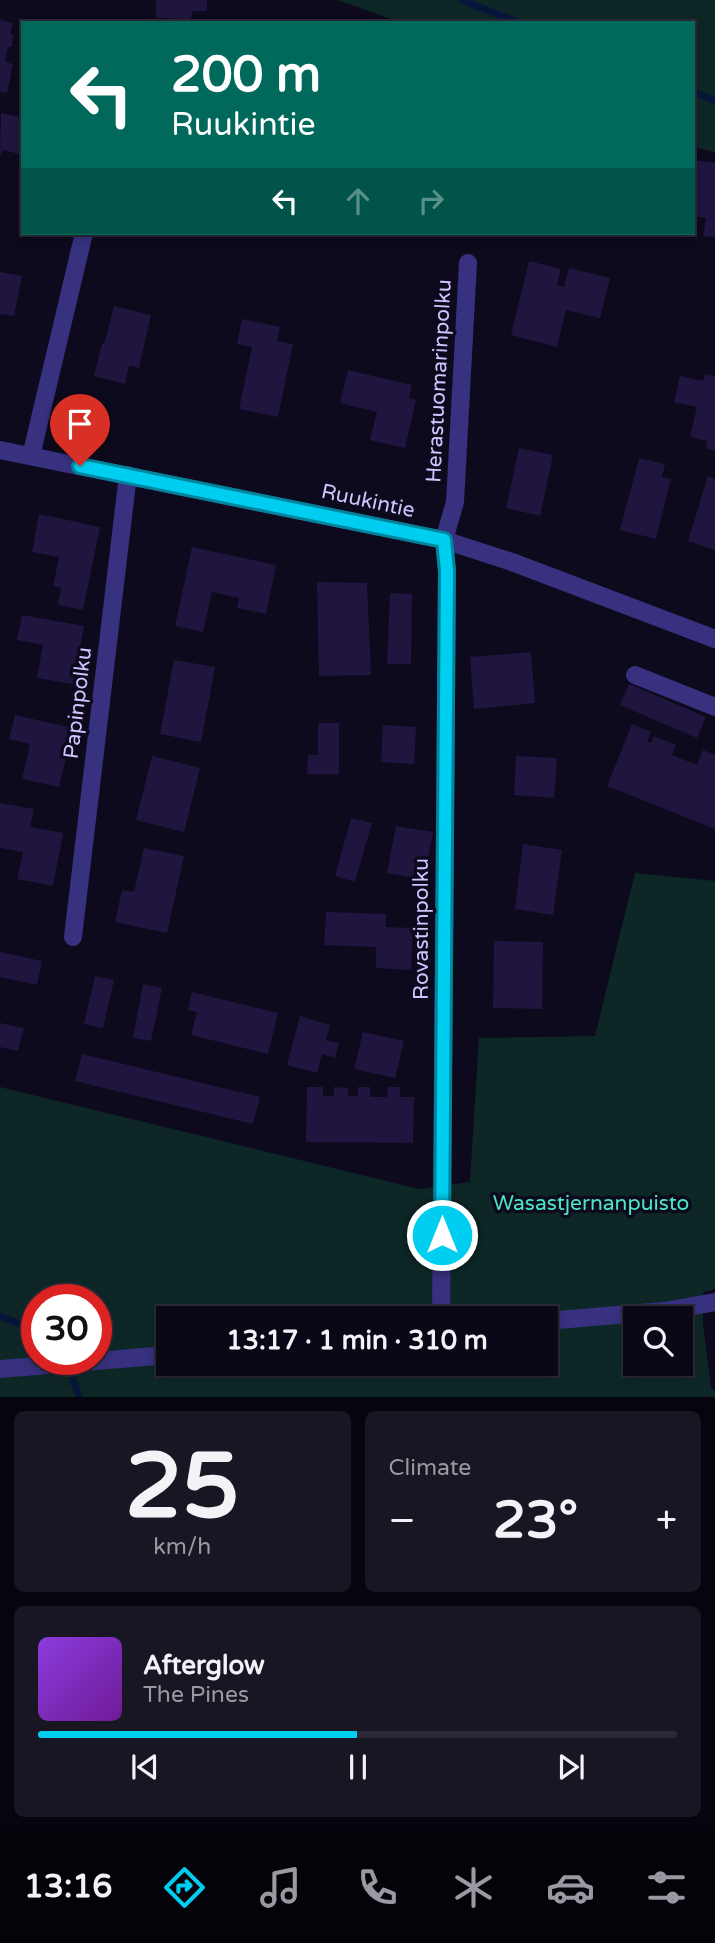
<!DOCTYPE html>
<html lang="en">
<head>
<meta charset="utf-8">
<style>
  body { margin:0; font-family:"Varela Round",sans-serif; background:#181623; color:#f1f3f6; height:100vh; display:flex; flex-direction:column; font-size:26px; white-space:nowrap }
  * { box-sizing:border-box; margin:0 }
  p { font-size:23px; color:#999aa1 }
  .icon { flex:none; width:38px; height:38px; fill:none; stroke:currentColor; stroke-width:2; stroke-linecap:round; stroke-linejoin:round }
  .map { position:relative; height:1397px; overflow:hidden }
  .side { display:flex; flex-direction:column; gap:14px; padding:14px; background:#06040c; flex:1 }
  .side>* { flex:none }
  .banner { position:absolute; left:21px; top:21px; width:674px; height:214px; border-radius:0px; box-shadow:0 4px 10px #0003,0 0 0 2px #2a2935; background:#00695c; color:#fff; overflow:hidden }
  .controls { position:absolute; left:623px; top:1306px; display:grid; gap:14px }
  .controls a { display:grid; place-items:center; width:70px; height:70px; border-radius:0px; background:#0a0816; box-shadow:0 4px 10px #0003,0 0 0 2px #2a2935; font-size:35px }
  .speed { position:absolute; left:21px; top:1284px; display:flex; gap:14px; font-size:35px; font-weight:700; text-align:center }
  .speed>* { display:grid; place-content:center; width:91px; height:91px; border-radius:50%; background:#0a0816; box-shadow:0 4px 10px #0003,0 0 0 2px #2a2935; line-height:1 }
  .speed .limit { border:10px solid #d22; background:#fff; color:#111 }
  .pin { position:absolute; display:grid; place-items:center; width:60px; height:60px; color:#fff; margin:-72px -30px; border-radius:50% 50% 50% 0; rotate:-45deg; box-shadow:0 0 7px #0007 }
  .pin .icon { rotate:45deg }
  .me { position:absolute; width:77px; margin:-38px; rotate:0deg; stroke-linejoin:round; filter:drop-shadow(0 0 5px #0008) }
  .turn { display:flex; align-items:center; gap:24px; height:147px; padding:0 35px; font-size:32px }
  .turn .icon { width:91px; height:91px; stroke-width:2.5 }
  .turn b { display:block; font-size:49px; line-height:60px }
  .lanes { display:flex; align-items:center; height:66px; padding:0 35px; background:#0003; justify-content:center; gap:35px; direction:ltr }
  .lanes .off { opacity:.35 }
  .big { font-size:52px; font-weight:700; line-height:1.1 }
  .side .tile { flex:1; display:flex; flex-direction:column; justify-content:center; gap:10px; min-width:0; padding:0 24px; border-radius:10px; background:#181623 }
  .side .dial { align-items:center; gap:0 }
  .dial b { font-size:91px; line-height:1 }
  .song { display:flex; align-items:center; gap:21px }
  .cover { width:84px; height:84px; border-radius:10px; background:linear-gradient(135deg,hsl(270 70% 55%),hsl(280 70% 35%)) }
  .played { height:7px; border-radius:4px; background:linear-gradient(90deg,#00cef0 50%,#2a2935 50%) }
  .keys { display:flex; justify-content:space-around; direction:ltr }
  .heat { display:flex; justify-content:space-between; align-items:center; font-size:38px; direction:ltr }
  .side .tiles { flex:1; display:grid; gap:14px; grid-template-columns:1fr 1fr }
  .tile:last-child { grid-column:span 2 }
  .trip { position:absolute; left:156px; top:1306px; width:402px; height:70px; border-radius:0px; background:#0a0816; box-shadow:0 4px 10px #0003,0 0 0 2px #2a2935; font-weight:700; line-height:70px; text-align:center }
  .dock { display:flex; height:112px; justify-content:space-around; align-items:center; background:#040309; color:#999aa1 }
  .dock .icon { width:49px; height:49px }
  .dock .selected { color:#00cef0 }
  .dock b { font-size:32px; color:#f1f3f6 }
  .map>svg:first-child { display:block }
</style>
</head>
<body>
<div class="map">
<svg width="715" height="1397" viewBox="0 0 715 1397">
  <rect width="100%" height="100%" fill="#0e0a1d"/>
  <path fill="#0d2727" fill-rule="evenodd" d="M338 0H715V152L693 147V23H402Z
    M635 873 715 881V1289L703 1292V1324L711 1388 715 1391V1397H0V1087L419 1189 470 1182 479 1038 595 1036ZM37 1300H96V1360H37ZM168 1318H546V1363H168ZM635 1318H681V1363H635Z"/>
  <g fill="none" stroke-linecap="round" stroke-linejoin="round">
    <path stroke="#05163a" stroke-width="7" d="M461 0 520 23
      M693 92 715 101
      M0 1316 37 1331
      M73 1380 79 1397"/>
  </g>
  <path fill="#1f153f" d="M156 0H207V11H192L191 19 156 18Z
    M0 20 13 23 10 35H14L11 47H8L5 62 13 64 7 93 0 92Z
    M1 113 23 118V155L3 150 0 157Z
    M693 160 715 163V237L703 236 706 218 693 216Z
    M529 261 561 269 557 285 564 287 569 268 610 278 600 318 566 310 557 347 511 335Z
    M0 272 22 276 14 316 0 314Z
    M114 306 151 315 139 368 129 365 125 384 94 376 102 344H104Z
    M242 319 280 327 277 341 293 344 278 417 239 409 252 347 237 344Z
    M348 370 412 385 409 398 416 400 405 448 370 440 377 412 340 403Z
    M705 374 715 376V451L706 448 707 441 690 437 697 407 674 402 680 376 703 381Z
    M519 448 553 455 540 516 506 508Z
    M639 458 665 464 662 477 671 479 656 539 620 530Z
    M708 476 715 479V550L688 541Z
    M39 514 100 527 83 610 58 605 61 588 53 586 59 557 32 552Z
    M192 547 276 565 266 614 237 608 239 598 212 592 203 632 175 626Z
    M317 582 367 583 371 675 319 676Z
    M390 593 412 594 411 664H387Z
    M22 615 84 626 73 684 37 678 43 645 17 640Z
    M531 652 535 703 474 709 470 657Z
    M174 660 215 667 201 742 160 734Z
    M629 684 706 717 697 738 620 705Z
    M15 715 73 728 59 787 22 779 30 744 9 739Z
    M318 723H339V774H307L308 755H318Z
    M632 724 651 732 647 742 651 743 654 736 676 745 672 755 697 765 703 750 715 755V829L607 786Z
    M383 725 416 727 414 764 381 762Z
    M152 756 200 768 184 832 136 820Z
    M516 756 557 758 554 798 514 795Z
    M0 803 34 809 30 827 63 833 53 886 17 879 23 852 0 848Z
    M351 818 372 823 355 882 335 876Z
    M396 826 433 832 424 880 387 873Z
    M523 844 562 850 553 915 515 909Z
    M144 848 184 856 167 933 115 922 122 890 134 892Z
    M326 912 386 914V927L413 928 411 970 376 968V947L324 945Z
    M494 941 543 942 542 1009 493 1008Z
    M0 952 42 961 37 985 0 977Z
    M95 976 114 980 103 1028 84 1024Z
    M143 984 162 988 151 1041 133 1038Z
    M192 992 278 1013 268 1054 191 1035 197 1012 188 1010Z
    M300 1016 330 1025 326 1040 339 1043 335 1058 322 1054 317 1073 287 1065Z
    M0 1023 24 1028 18 1051 0 1047Z
    M363 1032 404 1041 395 1078 354 1069Z
    M82 1054 260 1097 253 1124 75 1081Z
    M307 1087H323V1096H334V1087L348 1088V1096H358V1087H370V1097H387L388 1087H400V1097H414L413 1143 306 1142Z"/>
  <g fill="none" stroke-linecap="round" stroke-linejoin="round">
    <path stroke="#37317f" stroke-width="18" d="M0 450 444 540 512 562 715 639
      M31 456 84 233
      M635 675 715 707
      M73 937 128 475
      M441 1318 447 571 444 540 455 502 468 263
      M546 1321 664 1311 715 1302
      M0 1369 168 1355"/>
  </g>
  <g fill="none" stroke-linecap="round" stroke-linejoin="round">
    <g stroke="#00869c" stroke-width="18">
      <path id="route" d="M80 466 444 540 447 571 442 1235"/>
    </g>
    <use href="#route" stroke="#00cef0" stroke-width="12"/>
  </g>
  <g text-anchor="middle" dominant-baseline="central" stroke-width="7" stroke-linejoin="round" paint-order="stroke">
    <g font-size="21" fill="#cec5ff" stroke="#0e0a1d">
      <text transform="translate(439 381) rotate(-87)">Herastuomarinpolku</text>
      <text transform="translate(368 501) rotate(12)">Ruukintie</text>
      <text transform="translate(78 703) rotate(-83)">Papinpolku</text>
      <text transform="translate(421 929) rotate(-90)">Rovastinpolku</text>
    </g>
    <g font-size="21" fill="#4ae6c6" stroke="#0e0a1d">
      <text x="591" y="1203">Wasastjernanpuisto</text>
    </g>
  </g>
</svg>
<div class="controls">
<a><svg class="icon" aria-label="search" viewBox="0 0 24 24"><circle cx="10" cy="10" r="6"/><path d="M15 15l6 6"/></svg></a>
</div>
<div class="speed"><div class="limit">30</div></div>
<div class="pin" style="left:80px;top:466px;background:#d93025"><svg class="icon" aria-label="arrive" viewBox="0 0 24 24"><path d="M6 21V4h12l-3 4 3 4H6"/></svg></div>
<svg class="me" style="left:442px;top:1235px" viewBox="-20 -20 40 40"><circle r="17" fill="#00cef0" stroke="#fff" stroke-width="3"/><path d="M0-11L8 9 0 5-8 9z" fill="#fff"/></svg>
<div class="trip">13:17 · 1 min · 310 m</div>
<div class="banner">
<div class="turn"><svg class="icon" aria-label="left" viewBox="0 0 24 24"><path d="M17 20v-9H6M10 6l-5 5 5 5"/></svg><div><b>200 m</b>Ruukintie</div></div>
<div class="lanes"><svg class="icon" aria-label="left" viewBox="0 0 24 24"><path d="M17 20v-9H6M10 6l-5 5 5 5"/></svg><svg class="icon off" aria-label="ahead" viewBox="0 0 24 24"><path d="M12 20V5M6 11l6-6 6 6"/></svg><svg class="icon off" aria-label="right" viewBox="0 0 24 24"><path d="M7 20v-9h11M14 6l5 5-5 5"/></svg></div>
</div>
</div>
<section class="side">
<div class="tiles">
<div class="tile dial"><b>25</b><p>km/h</p></div>
<div class="tile"><p>Climate</p>
<div class="heat"><a>−</a><b class="big">23°</b><a>+</a></div>
</div>
<div class="tile">
<div class="song"><i class="cover"></i><div><b>Afterglow</b><p>The Pines</p></div></div>
<div class="played"></div>
<div class="keys"><svg class="icon" aria-label="previous" viewBox="0 0 24 24"><path d="M18 5L8 12l10 7zM5 5v14"/></svg><svg class="icon" aria-label="pause" viewBox="0 0 24 24"><path d="M8 5v14M16 5v14"/></svg><svg class="icon" aria-label="next" viewBox="0 0 24 24"><path d="M6 5l10 7-10 7zM19 5v14"/></svg></div>
</div>
</div>
</section>
<nav class="dock">
<b>13:16</b>
<svg class="icon selected" aria-label="directions" viewBox="0 0 24 24"><path d="M12 3l9 9-9 9-9-9zM9 14v-3h6M13 9l2 2-2 2"/></svg>
<svg class="icon" aria-label="music" viewBox="0 0 24 24"><path d="M9 18V5l10-2v13"/><circle cx="6" cy="18" r="3"/><circle cx="16" cy="16" r="3"/></svg>
<svg class="icon" aria-label="phone" viewBox="0 0 24 24"><path d="M5 4h4l2 5-3 2q2 4 5 5l2-3 5 2v4C11 20 4 13 5 4z"/></svg>
<svg class="icon" aria-label="climate" viewBox="0 0 24 24"><path d="M12 3v18M4 7l16 10M4 17L20 7"/></svg>
<svg class="icon" aria-label="car" viewBox="0 0 24 24"><path d="M5 17H2v-5l4-1 3-4h7l3 4 3 1v5h-3M9 17h6M6 11h13"/><circle cx="7" cy="17" r="2"/><circle cx="17" cy="17" r="2"/></svg>
<svg class="icon" aria-label="filters" viewBox="0 0 24 24"><path d="M4 7h16M4 17h16"/><circle cx="9" cy="7" r="2"/><circle cx="15" cy="17" r="2"/></svg>
</nav>
</body>
</html>
